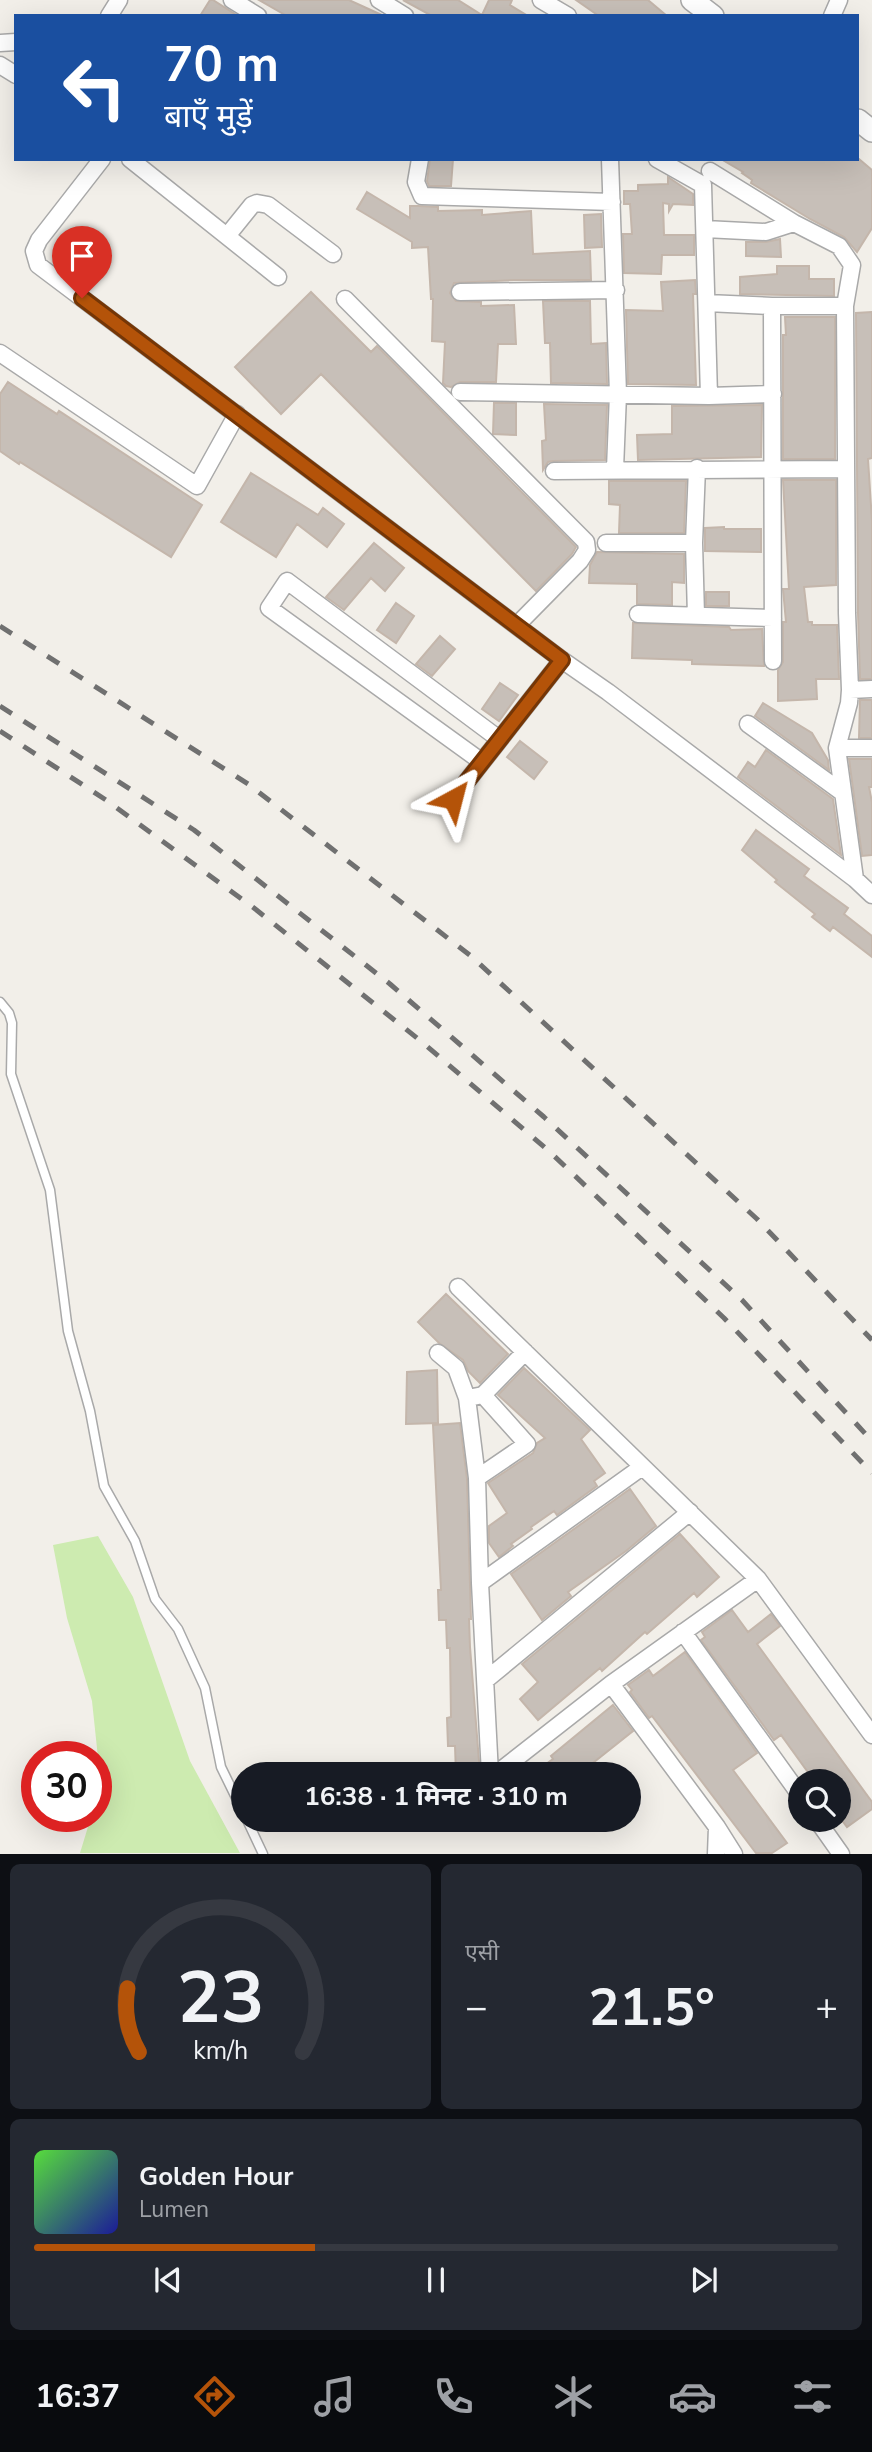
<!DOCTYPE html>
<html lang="hi">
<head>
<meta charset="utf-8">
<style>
  body { margin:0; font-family:"Nunito Sans","Noto Sans Devanagari",sans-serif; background:#242831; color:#f1f3f6; height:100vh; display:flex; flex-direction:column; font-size:26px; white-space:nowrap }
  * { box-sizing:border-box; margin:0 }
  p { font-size:23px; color:#9ea1a6 }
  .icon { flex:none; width:38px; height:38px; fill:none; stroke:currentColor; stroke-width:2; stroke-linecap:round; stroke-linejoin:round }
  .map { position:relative; height:1854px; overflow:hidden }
  .details { display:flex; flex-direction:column; gap:10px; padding:10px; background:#0d0f14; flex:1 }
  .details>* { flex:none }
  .top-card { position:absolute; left:14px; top:14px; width:845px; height:147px; border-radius:0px; box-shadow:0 7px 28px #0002; background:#1a4fa0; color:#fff; overflow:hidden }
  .controls { position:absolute; left:788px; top:1769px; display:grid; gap:14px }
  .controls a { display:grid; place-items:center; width:63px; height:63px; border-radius:50%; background:#171b24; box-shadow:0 7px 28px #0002; font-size:35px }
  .speed { position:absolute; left:21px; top:1741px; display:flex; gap:14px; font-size:35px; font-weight:700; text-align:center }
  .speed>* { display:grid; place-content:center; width:91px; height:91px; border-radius:50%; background:#171b24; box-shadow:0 7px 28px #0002; line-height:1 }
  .speed .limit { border:10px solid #d22; background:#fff; color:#111 }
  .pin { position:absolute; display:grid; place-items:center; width:60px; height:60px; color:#fff; margin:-72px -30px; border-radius:50% 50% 50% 0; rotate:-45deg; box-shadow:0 0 7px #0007 }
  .pin .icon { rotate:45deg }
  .me { position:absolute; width:77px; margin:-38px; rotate:38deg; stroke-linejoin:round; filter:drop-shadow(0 0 5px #0008) }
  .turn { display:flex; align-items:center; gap:24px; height:147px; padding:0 35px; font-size:32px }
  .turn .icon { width:91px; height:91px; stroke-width:2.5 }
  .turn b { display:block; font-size:49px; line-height:60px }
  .big { font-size:52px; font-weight:700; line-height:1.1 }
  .details .widget { flex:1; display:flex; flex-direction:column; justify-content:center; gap:10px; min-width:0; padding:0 24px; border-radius:10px; background:#242831 }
  .details .dial { align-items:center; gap:0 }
  .dial svg { height:182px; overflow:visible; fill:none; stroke:#363941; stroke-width:7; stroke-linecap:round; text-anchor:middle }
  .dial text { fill:#f1f3f6; stroke:none }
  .song { display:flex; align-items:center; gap:21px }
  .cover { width:84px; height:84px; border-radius:10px; background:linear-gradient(135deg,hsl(110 70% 55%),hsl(240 70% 35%)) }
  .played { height:7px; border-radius:4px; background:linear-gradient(90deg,#b45309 35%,#363941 35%) }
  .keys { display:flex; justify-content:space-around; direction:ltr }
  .heat { display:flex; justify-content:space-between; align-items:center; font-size:38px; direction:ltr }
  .details .tiles { flex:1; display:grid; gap:10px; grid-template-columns:1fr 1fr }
  .widget:last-child { grid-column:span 2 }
  .trip { position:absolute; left:231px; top:1762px; width:410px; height:70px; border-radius:35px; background:#171b24; box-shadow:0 7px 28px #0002; font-weight:700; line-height:70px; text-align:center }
  .menu { display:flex; height:112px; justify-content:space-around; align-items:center; background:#090b0e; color:#9ea1a6 }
  .menu .icon { width:49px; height:49px }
  .menu .on { color:#b45309 }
  .menu b { font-size:32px; color:#f1f3f6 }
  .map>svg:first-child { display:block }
</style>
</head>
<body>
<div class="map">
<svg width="872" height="1854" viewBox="0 0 872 1854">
  <rect width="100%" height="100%" fill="#f2efe9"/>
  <path fill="#cdebb0" d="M98 1536 133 1597 190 1761 240 1853H80L91 1817 96 1816V1801L101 1786 92 1701 67 1618 53 1545Z"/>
  <path fill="#c7bfb8" stroke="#c4b6ab" stroke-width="2" d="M210 0H213L238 16H200Z
    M259 0H349L384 16H287Z
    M403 0H458L482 15 489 0H512L510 5 528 16H432Z
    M576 0H648L667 16H599Z
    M430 159H453L451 186H429L427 181Z
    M721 159H859L872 170V228L857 252 844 237 810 219 751 183 752 180 742 173 743 172Z
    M668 177 693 194V205L673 204 669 211V204L663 203 664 235H694V255H662L661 274 624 273 623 234H632L630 204H624V191H638V185L668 184Z
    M367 192 410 218V206H418L438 207V211L482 210V215L531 211 533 254 590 251 591 280H514L454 283 450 293 456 301 481 302V306L514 305 516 344H498L496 382H460L451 387 446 386 443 383 445 342 432 341 433 299H431L428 247 412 248V242L357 209Z
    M601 214 602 247 585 248 584 215Z
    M780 239 781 257 746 256V242H766Z
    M777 266H809V279H834V296L740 294V277L777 274Z
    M695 280 696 294H693L696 385 628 384 626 310 663 311 661 282Z
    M311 292 371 352 377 346 576 547 572 554 536 591 321 374 281 414 235 367Z
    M543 301H590L591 344 606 343 607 384 551 383 550 343H545Z
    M872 312V458L868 459 872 521V679H860L858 613 856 313Z
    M785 317H835V459H783V335H786Z
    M8 382 57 414 59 411 202 505 171 557 20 462 19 464 0 451V394Z
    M494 403H516V435L493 434Z
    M544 404 607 405 605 460 553 461 548 462 543 470 542 441 546 440Z
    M762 405 761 457 638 460 637 435 672 434V406Z
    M251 473 318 515 323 508 344 524 327 547 297 524 276 557 221 522Z
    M783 480H836V585L804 587 808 622H812V625H837L839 679H816L817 699 778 701V670L783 662V622H786L783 589H789Z
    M609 481H686L684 533H619L620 505 609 504Z
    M724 527V529H761V552L705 551V528Z
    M374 543 404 568 385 591 371 578 344 610 326 597Z
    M597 552 684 554V583L672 582V605L637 604V584L589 583 590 565Z
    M706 592H729V606H706Z
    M396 603 414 616 396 643 377 630Z
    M633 623 729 627 731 630 762 629 764 666 692 664V660L632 658Z
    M440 636 455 649 432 676 416 664Z
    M500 683 518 695 499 721 482 709Z
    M860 700H872V738H859Z
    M763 703 812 733 828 760 829 770 755 716Z
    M520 741 547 762 534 779 507 757Z
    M766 750 833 799 841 855 738 777 748 762 755 767Z
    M849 759H872V787H869L872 802V855L862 856Z
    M756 830 809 869 804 876 848 908 844 914 872 936V957L833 927 830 931 812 917 815 914 775 882 777 880 742 850Z
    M446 1294 508 1354 480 1383 468 1371 463 1360 439 1343 418 1322Z
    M524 1368 590 1430 581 1439 605 1473 594 1481 597 1486 557 1515 554 1511 531 1527 532 1529 511 1544 513 1546 499 1557 489 1543V1526L507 1513 488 1483 533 1453 537 1443 545 1438 498 1395Z
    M437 1370 438 1423 406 1424 407 1372Z
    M460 1423 467 1479 471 1619H469L470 1647 480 1774H456L455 1746H448L447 1718 451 1717 450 1648H447L446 1620H439L438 1590H441L433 1425Z
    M630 1489 656 1526 626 1551 568 1592 571 1596 542 1620 511 1574Z
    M680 1534 719 1577 697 1597 694 1593 647 1634 645 1632 602 1671 600 1668 538 1720 520 1699 538 1682 522 1664Z
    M732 1610 748 1632 771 1614 780 1626 757 1644 872 1802V1809L847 1827 838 1815V1782H815L781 1735 774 1740 701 1640 705 1637 702 1632Z
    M685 1652 757 1753 733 1770 787 1843 772 1853H756L652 1716 649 1718 630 1692 632 1690 628 1685 649 1670 653 1676Z
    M613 1705 633 1731 579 1774H532L553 1759 551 1756Z"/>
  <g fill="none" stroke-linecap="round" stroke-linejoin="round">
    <g stroke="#a9a9a9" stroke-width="11">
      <path id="service" d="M0 1002 9 1013 12 1023 11 1074 50 1190 68 1331 90 1411 104 1486 135 1541 155 1599 178 1629 205 1688 221 1767 243 1812
        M247 1820 263 1854"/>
    </g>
    <g stroke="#a9a9a9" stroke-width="19">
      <path id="minor" d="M232 0 258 16
        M379 0 405 16
        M541 0 568 16
        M109 16 119 0
        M832 16 839 0
        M0 43 16 42
        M0 65 16 75
        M102 159 39 240 34 251 38 265 562 660 608 692 855 879 872 895
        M130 159 278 277
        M420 159 416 182 422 196 612 202
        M610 159 618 394 615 469
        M657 159 703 185 709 396
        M710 171 794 223 839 246 852 265 845 306 847 613 850 690 849 703 837 748 855 879
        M705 229 766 232 794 223
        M227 236 252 205 257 203 268 205 333 254
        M460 292 616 290
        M345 299 586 542 587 550 580 561 517 625
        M707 303 772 306H845
        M772 306 773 661
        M0 353 197 486 237 414
        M460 392 709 396 773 394
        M554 471 846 469
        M606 543H694L697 468
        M694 543 696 616
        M638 614 773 618
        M850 690 872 689
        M748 724 843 793
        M837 748H872
        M482 762 269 608 287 581 499 739
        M453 799 562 660
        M458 1287 758 1579 872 1735
        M438 1353 456 1368 467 1398 477 1478 480 1583 490 1774
        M473 1397 483 1395 525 1352
        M477 1478 527 1444 483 1395
        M480 1583 642 1467
        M683 1632 800 1795
        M487 1679 690 1512
        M611 1684 717 1827 734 1854
        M496 1774 611 1684 758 1579
        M817 1820 841 1854
        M716 1854 717 1827"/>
    </g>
    <g stroke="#a9a9a9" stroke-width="24">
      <path id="tertiary" d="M692 0 713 16
        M858 120 872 131"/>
    </g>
    <use href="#service" stroke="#fff" stroke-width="8"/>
    <use href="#minor" stroke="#fff" stroke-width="16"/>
    <use href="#tertiary" stroke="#fff" stroke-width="21"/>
    <path stroke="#707070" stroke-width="5" stroke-dasharray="14 14" stroke-linecap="butt" d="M0 626 248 784 471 956 757 1219 872 1340
      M0 706 194 830 390 984 544 1117 742 1300 872 1441
      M0 731 106 800 254 908 422 1042 550 1152 724 1318 872 1473"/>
  </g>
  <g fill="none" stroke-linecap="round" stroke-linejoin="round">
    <g stroke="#753606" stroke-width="18">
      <path id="route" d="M82 298 562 660 453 799"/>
    </g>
    <use href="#route" stroke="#b45309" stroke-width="12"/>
  </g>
</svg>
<div class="controls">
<a><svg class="icon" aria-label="search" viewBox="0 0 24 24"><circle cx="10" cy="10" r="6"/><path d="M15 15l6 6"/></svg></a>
</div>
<div class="speed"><div class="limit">30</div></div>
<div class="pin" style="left:82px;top:298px;background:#d93025"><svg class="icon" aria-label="arrive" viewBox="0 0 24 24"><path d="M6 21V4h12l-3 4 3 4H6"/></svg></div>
<svg class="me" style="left:453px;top:799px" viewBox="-20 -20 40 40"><path d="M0-17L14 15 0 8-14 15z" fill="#b45309" stroke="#fff" stroke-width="4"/></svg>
<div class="trip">16:38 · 1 मिनट · 310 m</div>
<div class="top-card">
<div class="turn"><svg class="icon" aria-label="left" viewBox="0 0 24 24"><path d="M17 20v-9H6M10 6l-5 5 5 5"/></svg><div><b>70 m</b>बाएँ मुड़ें</div></div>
</div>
</div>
<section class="details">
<div class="tiles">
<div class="widget dial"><svg viewBox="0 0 100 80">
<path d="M14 69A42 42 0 1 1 86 69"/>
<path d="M14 69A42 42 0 0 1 9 41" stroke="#b45309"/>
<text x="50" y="56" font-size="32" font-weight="700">23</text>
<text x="50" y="72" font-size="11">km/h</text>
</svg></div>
<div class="widget"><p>एसी</p>
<div class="heat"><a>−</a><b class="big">21.5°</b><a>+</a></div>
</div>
<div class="widget">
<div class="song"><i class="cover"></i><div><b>Golden Hour</b><p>Lumen</p></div></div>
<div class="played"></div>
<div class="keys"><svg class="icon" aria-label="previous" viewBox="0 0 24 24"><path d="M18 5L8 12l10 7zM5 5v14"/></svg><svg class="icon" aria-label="pause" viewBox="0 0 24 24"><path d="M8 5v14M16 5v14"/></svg><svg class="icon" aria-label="next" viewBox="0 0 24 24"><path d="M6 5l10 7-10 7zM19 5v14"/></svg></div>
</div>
</div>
</section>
<nav class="menu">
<b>16:37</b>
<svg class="icon on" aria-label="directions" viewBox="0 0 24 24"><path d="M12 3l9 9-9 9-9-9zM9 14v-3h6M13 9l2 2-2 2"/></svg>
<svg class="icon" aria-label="music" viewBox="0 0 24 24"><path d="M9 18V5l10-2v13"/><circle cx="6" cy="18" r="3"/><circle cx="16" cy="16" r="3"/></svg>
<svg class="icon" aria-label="phone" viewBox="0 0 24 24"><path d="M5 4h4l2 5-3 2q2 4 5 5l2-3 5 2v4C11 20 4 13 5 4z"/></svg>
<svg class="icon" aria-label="climate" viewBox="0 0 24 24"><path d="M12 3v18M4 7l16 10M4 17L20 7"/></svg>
<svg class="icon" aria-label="car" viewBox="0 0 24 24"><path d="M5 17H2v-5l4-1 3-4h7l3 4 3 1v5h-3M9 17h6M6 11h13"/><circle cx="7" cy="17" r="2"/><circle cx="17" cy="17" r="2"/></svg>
<svg class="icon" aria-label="filters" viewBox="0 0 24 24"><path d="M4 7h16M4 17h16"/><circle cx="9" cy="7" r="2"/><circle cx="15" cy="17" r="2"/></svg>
</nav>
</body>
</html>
